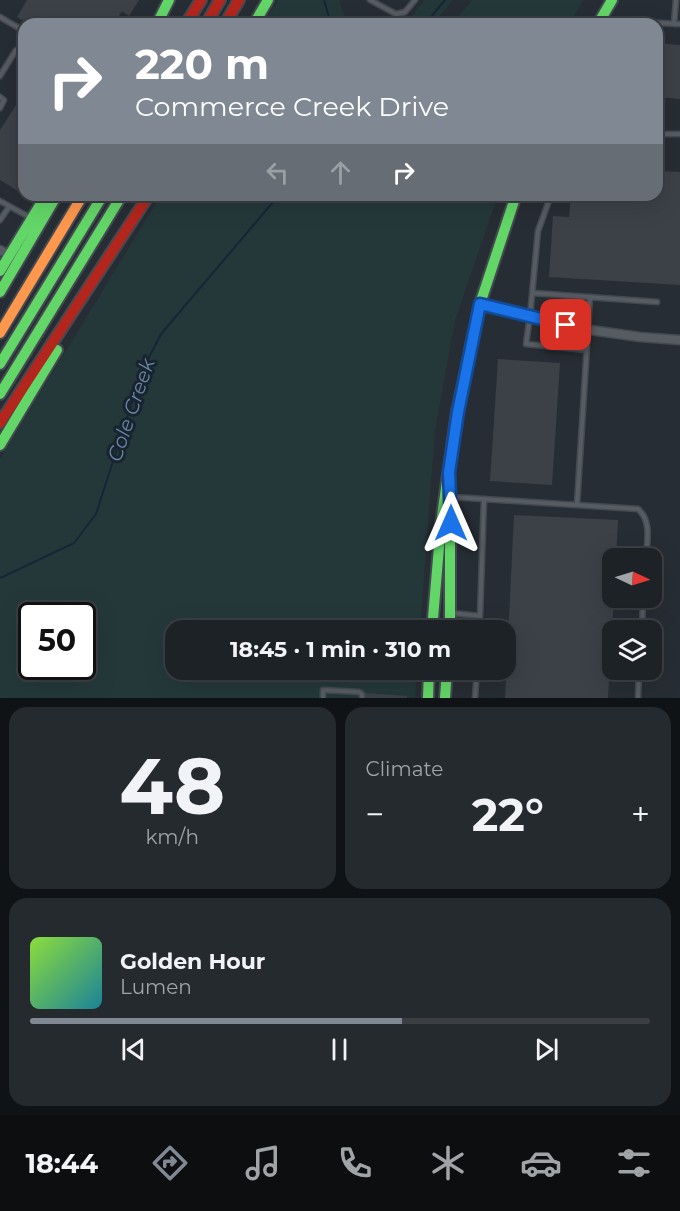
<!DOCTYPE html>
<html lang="en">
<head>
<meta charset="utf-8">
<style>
  body { margin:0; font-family:Montserrat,sans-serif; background:#252a2f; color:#f1f3f6; height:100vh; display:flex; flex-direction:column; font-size:22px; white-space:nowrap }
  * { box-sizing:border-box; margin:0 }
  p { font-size:20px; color:#a0a4a7 }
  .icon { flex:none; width:33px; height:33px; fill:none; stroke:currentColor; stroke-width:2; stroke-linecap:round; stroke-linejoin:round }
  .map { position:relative; height:698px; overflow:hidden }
  .details { display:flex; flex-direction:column; gap:9px; padding:9px; background:#101315; flex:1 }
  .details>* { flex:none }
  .banner { position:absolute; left:18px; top:18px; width:645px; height:183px; border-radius:18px; box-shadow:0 6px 24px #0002,0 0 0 2px #3b3f44; background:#808993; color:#fff; overflow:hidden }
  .needle { width:39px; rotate:94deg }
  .fabs { position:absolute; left:602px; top:548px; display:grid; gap:12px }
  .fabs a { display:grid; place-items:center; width:60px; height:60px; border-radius:12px; background:#1d2227; box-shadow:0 6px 24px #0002,0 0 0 2px #3b3f44; font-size:30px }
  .speed { position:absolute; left:18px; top:602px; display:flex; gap:12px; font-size:30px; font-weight:700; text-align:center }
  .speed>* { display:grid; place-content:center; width:78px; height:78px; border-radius:50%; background:#1d2227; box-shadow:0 6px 24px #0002,0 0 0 2px #3b3f44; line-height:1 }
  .speed .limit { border:3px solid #111; border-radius:9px; background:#fff; color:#111 }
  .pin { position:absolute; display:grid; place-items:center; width:51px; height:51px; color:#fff; margin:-26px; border-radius:12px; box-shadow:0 3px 9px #0006 }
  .me { position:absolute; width:66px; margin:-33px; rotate:0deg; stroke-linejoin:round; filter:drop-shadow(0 0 4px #0008) }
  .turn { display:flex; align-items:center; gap:21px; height:126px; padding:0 18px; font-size:27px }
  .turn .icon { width:78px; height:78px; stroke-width:2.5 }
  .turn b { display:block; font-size:42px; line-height:51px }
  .lanes { display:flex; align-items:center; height:57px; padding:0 18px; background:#0003; justify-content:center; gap:30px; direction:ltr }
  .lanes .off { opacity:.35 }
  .big { font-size:45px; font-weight:700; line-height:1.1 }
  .details .card { flex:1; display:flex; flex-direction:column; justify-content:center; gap:9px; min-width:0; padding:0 21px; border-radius:18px; background:#252a2f }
  .details .dial { align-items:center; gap:0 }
  .dial b { font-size:78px; line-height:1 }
  .song { display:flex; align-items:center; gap:18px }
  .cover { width:72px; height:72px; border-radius:9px; background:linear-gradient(135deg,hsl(90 70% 55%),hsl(190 70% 35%)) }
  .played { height:6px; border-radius:3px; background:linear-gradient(90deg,#808993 60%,#3b3f44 60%) }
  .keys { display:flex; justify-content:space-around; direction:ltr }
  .heat { display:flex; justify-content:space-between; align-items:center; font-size:33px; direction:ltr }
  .details .tiles { flex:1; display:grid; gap:9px; grid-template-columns:1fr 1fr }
  .card:last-child { grid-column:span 2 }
  .trip { position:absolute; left:165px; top:620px; width:351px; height:60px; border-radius:18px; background:#1d2227; box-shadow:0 6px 24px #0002,0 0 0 2px #3b3f44; font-weight:700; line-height:60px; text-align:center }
  .dock { display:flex; height:96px; justify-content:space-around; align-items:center; background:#0c0e10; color:#a0a4a7 }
  .dock .icon { width:42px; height:42px }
  .dock .current { color:#808993 }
  .dock b { font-size:27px; color:#f1f3f6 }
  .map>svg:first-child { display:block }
</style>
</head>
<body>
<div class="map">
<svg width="680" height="698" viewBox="0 0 680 698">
  <rect width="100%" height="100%" fill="#272d34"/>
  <path fill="#24383a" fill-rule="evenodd" d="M278 0H339L347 24H263Z
    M425 0H453L433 24H405Z
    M472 0H583L570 24H452Z
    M161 195H498L455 320 435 429 420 630H176V669H417L415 698 366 694V698H0V459ZM32 615H82V666H32Z"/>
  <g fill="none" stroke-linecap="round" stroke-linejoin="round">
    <path stroke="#162638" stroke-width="2" d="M324 0 331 24
      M425 24 445 0
      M0 578 74 543 96 514 142 371 161 334 279 195"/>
  </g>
  <path fill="#3c4148" d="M27 0H139L129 16 122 11 114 24H28L17 17Z
    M657 43 680 45V99L657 97Z
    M18 102 24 106V181L18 191 0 180V130Z
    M657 171 680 172V285L549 277 553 216 569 217 571 195H657Z
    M498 359 560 363 552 485 490 481Z
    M514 515 618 520 616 558H612V597H614L608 698H505Z
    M365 693 407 696V698H365Z"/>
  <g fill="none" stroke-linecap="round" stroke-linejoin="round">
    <g stroke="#444a51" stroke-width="7">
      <path id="lane" d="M370 0 396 14 405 12 415 0
        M0 17 24 31
        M603 20 680 24
        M674 24 676 0
        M0 76 16 50 24 54
        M0 97 4 100 0 108
        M657 134H680
        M551 195 538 231 530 316 526 344 586 350
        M0 201 31 218
        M0 220 9 207
        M533 293 657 302
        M452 497 638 509C652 521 647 541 646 558
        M577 505 590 297
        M452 613 480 616 479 630
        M480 616 484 499
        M642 630 643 597
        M323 698V690L359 692 362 694V698
        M475 698 477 669
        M638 698 639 669"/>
    </g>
    <g stroke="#444a51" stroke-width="11">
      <path id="street" d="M0 250 9 255
        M480 304 583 329 640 337 680 340"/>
    </g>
    <g stroke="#444a51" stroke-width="14">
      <path id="fast" d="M157 24 169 0
        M254 24 268 0
        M598 24 612 0
        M0 271 46 195
        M0 292 57 195
        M0 364 103 195
        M0 394 122 195
        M0 445 57 350
        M450 485V630
        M432 630 441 523 457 412 480 304 516 195
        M428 698 429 669
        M445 698 447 669"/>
    </g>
    <g stroke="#444a51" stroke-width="14">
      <path id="slow" d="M0 333 83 195"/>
    </g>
    <g stroke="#444a51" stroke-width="14">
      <path id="jam" d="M186 24 201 0
        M206 24 220 0
        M225 24 239 0
        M0 423 149 195"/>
    </g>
    <use href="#lane" stroke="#575c62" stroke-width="4"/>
    <use href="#street" stroke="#575c62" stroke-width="8"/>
    <use href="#fast" stroke="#63d668" stroke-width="10"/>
    <use href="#slow" stroke="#ff974d" stroke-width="10"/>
    <use href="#jam" stroke="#b3261e" stroke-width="10"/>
  </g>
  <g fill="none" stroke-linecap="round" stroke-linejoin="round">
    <g stroke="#114b97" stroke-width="15">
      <path id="route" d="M451 523 449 472 458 412 480 304 566 325"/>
    </g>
    <use href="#route" stroke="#1a73e8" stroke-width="10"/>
  </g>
  <g text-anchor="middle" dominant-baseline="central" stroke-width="6" stroke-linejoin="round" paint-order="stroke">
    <g font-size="20" font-style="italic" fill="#6887a6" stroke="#1a242f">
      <text transform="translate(131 410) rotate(-71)">Cole Creek</text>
    </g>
  </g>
</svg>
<div class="fabs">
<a><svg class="needle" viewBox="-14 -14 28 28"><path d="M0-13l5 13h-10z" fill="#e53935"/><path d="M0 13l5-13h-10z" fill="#a0a4a7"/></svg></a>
<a><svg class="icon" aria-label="layers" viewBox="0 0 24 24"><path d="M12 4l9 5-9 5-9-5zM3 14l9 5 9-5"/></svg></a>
</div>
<div class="speed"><div class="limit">50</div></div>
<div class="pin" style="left:566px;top:325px;background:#d93025"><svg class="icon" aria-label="arrive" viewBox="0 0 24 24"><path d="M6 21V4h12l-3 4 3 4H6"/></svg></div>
<svg class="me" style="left:451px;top:523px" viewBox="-20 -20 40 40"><path d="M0-17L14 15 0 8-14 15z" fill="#1a73e8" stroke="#fff" stroke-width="4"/></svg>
<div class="trip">18:45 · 1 min · 310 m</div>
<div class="banner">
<div class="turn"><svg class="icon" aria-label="right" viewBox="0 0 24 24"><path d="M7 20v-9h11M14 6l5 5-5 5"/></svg><div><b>220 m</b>Commerce Creek Drive</div></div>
<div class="lanes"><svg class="icon off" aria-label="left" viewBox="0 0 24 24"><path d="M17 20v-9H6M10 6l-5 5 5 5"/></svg><svg class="icon off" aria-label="ahead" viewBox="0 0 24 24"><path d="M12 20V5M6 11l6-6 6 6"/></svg><svg class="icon" aria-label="right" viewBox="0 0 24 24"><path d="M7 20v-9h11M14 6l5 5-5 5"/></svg></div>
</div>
</div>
<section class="details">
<div class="tiles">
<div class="card dial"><b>48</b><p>km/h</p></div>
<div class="card"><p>Climate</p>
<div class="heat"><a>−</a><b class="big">22°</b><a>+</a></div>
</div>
<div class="card">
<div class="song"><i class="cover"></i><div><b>Golden Hour</b><p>Lumen</p></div></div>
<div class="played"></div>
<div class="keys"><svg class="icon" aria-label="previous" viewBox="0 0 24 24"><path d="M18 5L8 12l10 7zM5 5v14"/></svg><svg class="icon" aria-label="pause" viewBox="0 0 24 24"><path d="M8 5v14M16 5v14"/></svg><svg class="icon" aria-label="next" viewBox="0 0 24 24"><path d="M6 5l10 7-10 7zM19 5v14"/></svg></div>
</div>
</div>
</section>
<nav class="dock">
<b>18:44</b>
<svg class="icon current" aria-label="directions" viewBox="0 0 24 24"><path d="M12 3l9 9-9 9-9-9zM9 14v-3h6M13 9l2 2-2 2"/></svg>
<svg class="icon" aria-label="music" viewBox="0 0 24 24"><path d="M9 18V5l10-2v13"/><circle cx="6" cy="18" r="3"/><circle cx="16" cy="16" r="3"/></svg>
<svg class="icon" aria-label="phone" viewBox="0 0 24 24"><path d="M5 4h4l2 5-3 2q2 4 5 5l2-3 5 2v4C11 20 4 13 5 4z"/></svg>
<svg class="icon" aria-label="climate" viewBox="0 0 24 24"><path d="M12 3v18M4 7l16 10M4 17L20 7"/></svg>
<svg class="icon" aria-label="car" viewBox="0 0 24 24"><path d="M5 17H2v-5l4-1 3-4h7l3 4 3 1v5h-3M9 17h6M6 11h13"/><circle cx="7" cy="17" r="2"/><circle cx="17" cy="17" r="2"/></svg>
<svg class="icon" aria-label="filters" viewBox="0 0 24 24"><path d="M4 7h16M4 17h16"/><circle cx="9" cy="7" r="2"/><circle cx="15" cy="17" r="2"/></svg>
</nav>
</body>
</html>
